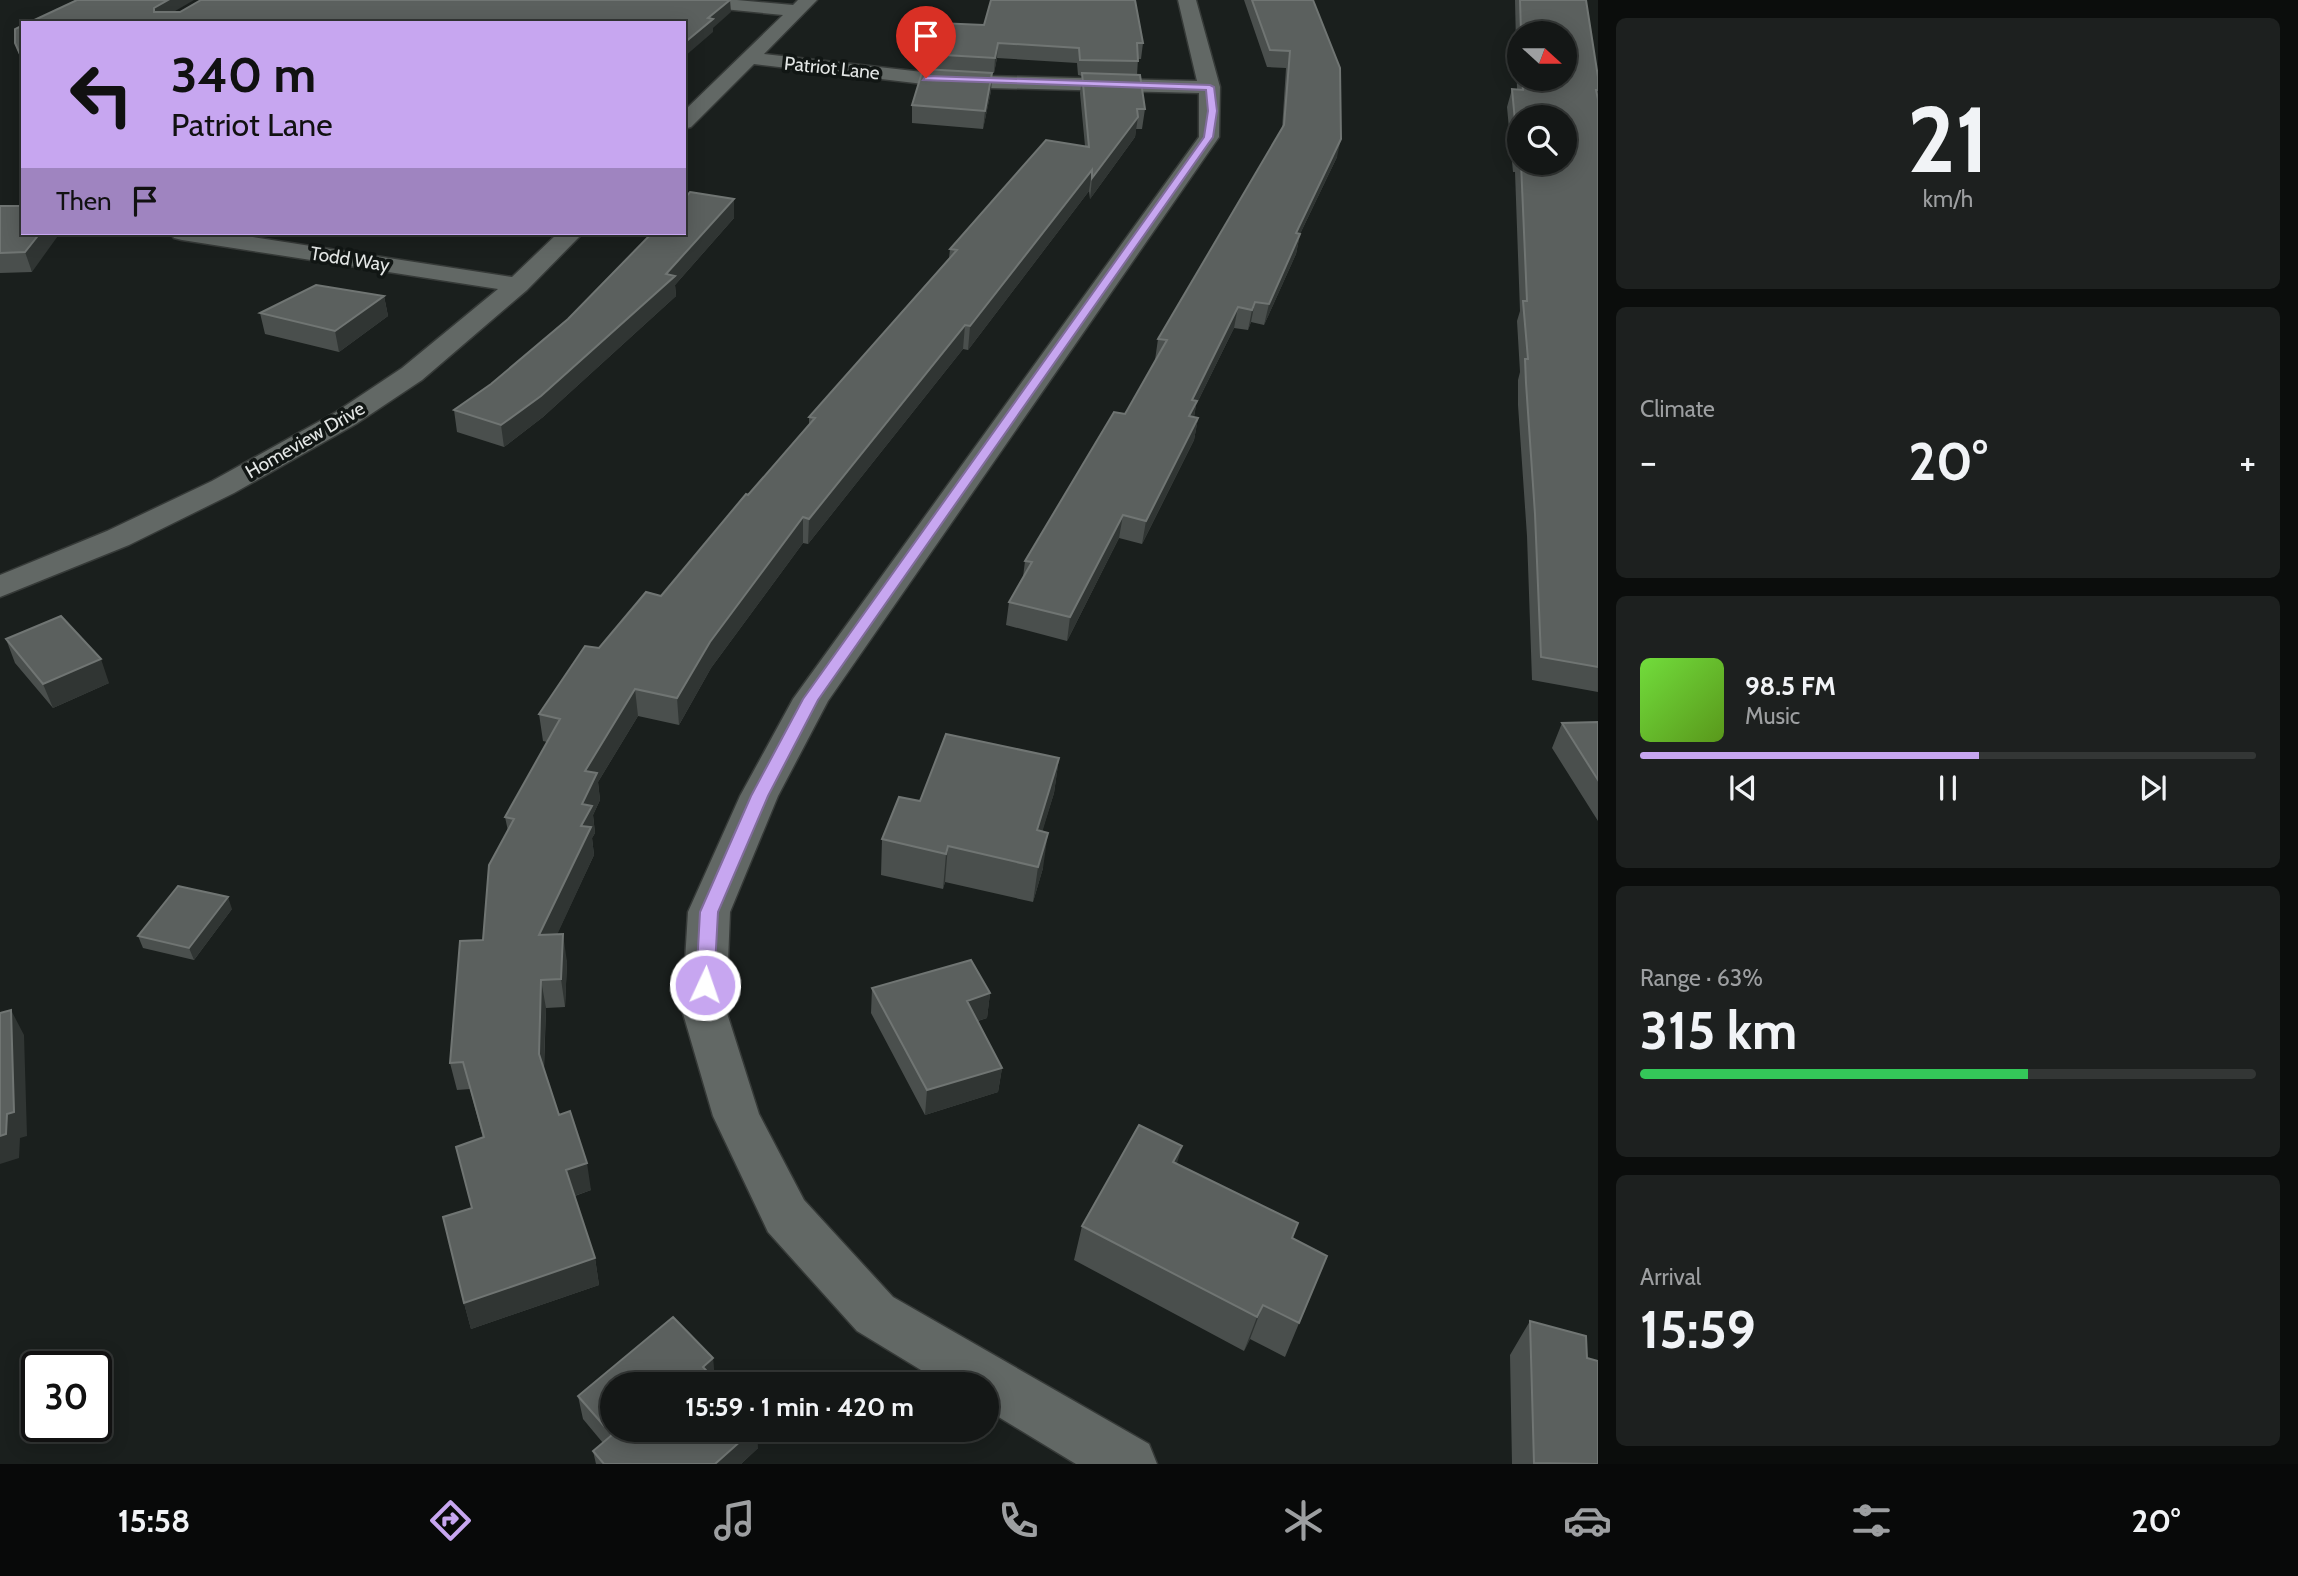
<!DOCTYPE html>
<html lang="en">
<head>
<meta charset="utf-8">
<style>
  body { margin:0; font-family:Cabin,sans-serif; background:#1d201f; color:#f1f3f6; height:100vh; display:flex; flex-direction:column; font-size:26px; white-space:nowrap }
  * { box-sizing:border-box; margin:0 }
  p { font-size:23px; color:#9d9fa1 }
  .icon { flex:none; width:38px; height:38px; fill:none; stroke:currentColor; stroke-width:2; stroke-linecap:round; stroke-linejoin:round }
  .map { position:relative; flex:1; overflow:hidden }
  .sheet { display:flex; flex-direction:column; gap:18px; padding:18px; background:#0b0d0c; width:700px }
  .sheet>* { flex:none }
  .top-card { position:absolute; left:21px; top:21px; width:665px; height:214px; border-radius:0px; box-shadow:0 4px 18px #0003,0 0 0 2px #333635; background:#c7a6f0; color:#111; overflow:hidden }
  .needle { width:46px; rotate:111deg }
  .controls { position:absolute; left:1507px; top:21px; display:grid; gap:14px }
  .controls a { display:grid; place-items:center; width:70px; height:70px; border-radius:50%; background:#141716; box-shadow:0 4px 18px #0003,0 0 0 2px #333635; font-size:35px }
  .speed { position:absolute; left:21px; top:1351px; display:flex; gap:14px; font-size:35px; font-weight:700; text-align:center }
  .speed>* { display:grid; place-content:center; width:91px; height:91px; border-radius:50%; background:#141716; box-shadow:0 4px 18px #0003,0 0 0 2px #333635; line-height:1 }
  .speed .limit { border:4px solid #111; border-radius:10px; background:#fff; color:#111 }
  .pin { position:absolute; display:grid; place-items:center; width:60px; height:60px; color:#fff; margin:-72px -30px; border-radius:50% 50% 50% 0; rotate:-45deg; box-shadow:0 0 7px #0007 }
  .pin .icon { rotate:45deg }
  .me { position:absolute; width:77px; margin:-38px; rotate:3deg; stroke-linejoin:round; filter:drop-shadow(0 0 5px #0008) }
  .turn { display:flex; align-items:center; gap:24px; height:147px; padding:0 35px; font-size:32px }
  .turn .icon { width:91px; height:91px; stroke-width:2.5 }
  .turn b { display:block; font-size:49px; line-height:60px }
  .then { display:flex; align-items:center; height:66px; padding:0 35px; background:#0003; gap:14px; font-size:26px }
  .big { font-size:52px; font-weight:800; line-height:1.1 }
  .sheet .card { flex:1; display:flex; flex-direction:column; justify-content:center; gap:10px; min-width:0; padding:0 24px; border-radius:10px; background:#1d201f }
  .sheet .dial { align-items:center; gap:0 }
  .dial b { font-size:91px; line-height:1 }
  .song { display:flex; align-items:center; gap:21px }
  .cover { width:84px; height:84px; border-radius:10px; background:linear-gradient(135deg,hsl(100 70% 55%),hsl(90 70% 35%)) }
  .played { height:7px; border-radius:4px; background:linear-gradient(90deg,#c7a6f0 55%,#333635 55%) }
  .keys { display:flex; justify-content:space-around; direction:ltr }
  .heat { display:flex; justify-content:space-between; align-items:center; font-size:38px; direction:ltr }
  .charge { height:10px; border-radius:5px; background:linear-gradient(90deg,#34c759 63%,#333635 0) }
  .trip { position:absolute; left:600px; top:1372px; width:399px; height:70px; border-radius:35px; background:#141716; box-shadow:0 4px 18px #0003,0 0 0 2px #333635; font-weight:800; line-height:70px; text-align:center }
  .tab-bar { display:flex; height:112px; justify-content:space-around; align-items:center; background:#080909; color:#9d9fa1 }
  .tab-bar .icon { width:49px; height:49px }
  .tab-bar .current { color:#c7a6f0 }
  .tab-bar b { font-size:32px; color:#f1f3f6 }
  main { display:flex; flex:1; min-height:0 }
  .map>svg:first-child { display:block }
</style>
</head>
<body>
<main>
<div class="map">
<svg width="1598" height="1464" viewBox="0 0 1598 1464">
  <rect width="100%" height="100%" fill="#1a1f1d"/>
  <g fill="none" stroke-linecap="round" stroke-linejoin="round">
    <g stroke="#363a38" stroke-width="3">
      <path id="minor" d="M674 0H737L793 5 798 0H817L764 54 949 75 1197 81 1178 0H1196L1220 87 1219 137 828 701 778 796 730 912 726 1010 759 1114 804 1200 893 1297 1149 1444 1157 1464H1076L987 1410V1384H944L857 1331 768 1232 713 1116 682 1010 688 912 740 796 793 699 1199 137V93L949 87 754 64 691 127 684 129V111L783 15 683 5Z
        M170 233H226L512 277 558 233H583L527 290 422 380 356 424 234 493 129 545 0 597V575L107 531 212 481 336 412 402 368 498 289 182 240 174 238Z"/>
    </g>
    <use href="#minor" fill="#626865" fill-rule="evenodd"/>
  </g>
  <path fill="#4a4f4d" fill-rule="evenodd" d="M1244 0H1313L1337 157 1300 234 1296 254 1264 325 1251 322 1248 330 1234 328 1196 405 1194 417 1198 418 1194 440 1142 544 1119 538 1067 641 1006 625 1009 602 1023 577 1025 561 1125 414 1156 360H1155L1158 339 1282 129 1286 68 1267 67Z
    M1515 0H1586L1598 77V692L1532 680 1527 536 1518 405V380L1520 372 1517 321 1520 311 1515 172H1513L1507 107 1512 89 1517 90ZM1519 33H1564V79H1519ZM1519 117 1564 163H1519Z
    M938 23 1143 43 1141 59H1138L1137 75 1145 109 1142 129H1136L1135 137 1090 199 1089 191 968 350 963 349 808 544 803 543 711 668 679 725 638 716 598 782 600 800 593 815 595 833 592 838 594 855 557 934 567 962 565 1007 546 1008 544 1070 559 1115 591 1190 575 1196 595 1258 599 1285 471 1329 464 1303 472 1208 456 1147 483 1138 470 1089 457 1090 450 1063 483 940 508 831 505 817 547 742 543 741 539 714 599 648 661 596 809 425V417L949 258 950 249 1085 146 1080 93 1082 76 1078 75 1077 63 997 58 994 73H992L991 91 983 129 912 123V105L928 70V54Z
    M23 25V65L15 43Z
    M734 199V218L675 285 676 296 543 417 504 447 457 432 454 410 491 384Z
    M0 206H23L32 272 0 273Z
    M384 296 388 316 339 352 265 334 260 313Z
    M6 639 109 683 53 708 15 663Z
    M1598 722V821L1552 748 1562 723Z
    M1059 758 1054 793 1042 831 1043 868 1033 902 945 882 943 889 881 875 882 839 920 801Z
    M232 909 194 960 143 948 138 936Z
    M872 988 990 993 987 1018 978 1021 1002 1068 998 1092 925 1115 871 1013Z
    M1177 1164 1292 1239 1327 1256 1285 1357 1250 1339 1244 1351 1074 1260 1082 1226Z
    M1530 1321 1587 1358 1598 1464H1512L1510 1355Z
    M713 1358 714 1380 758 1448 741 1464H596L593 1451 603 1443 583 1419 578 1396Z"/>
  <path fill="#303533" d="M168 0H194L158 21 154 12V8Z
    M730 0 731 12 713 28V32L684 57V43L708 18Z
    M998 43 997 58 994 73 995 58Z
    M992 73 991 91 983 129 985 111Z
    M1138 117 1135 137 1090 199 1092 178Z
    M1341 139 1337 157 1300 234 1296 254 1264 325 1269 304 1296 233Z
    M1092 170 1089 191 968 350 970 326Z
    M734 199V218L675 285 676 296 543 417 504 447 501 425 666 274Z
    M40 233H60L32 272 25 252Z
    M384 296 388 316 339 352 335 331Z
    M1255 302 1251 322 1248 330 1252 310Z
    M1238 307 1234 328 1196 405 1193 423 1185 438 1192 400Z
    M965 325 963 349 808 544 809 519Z
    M1198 418 1194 440 1142 544 1146 521Z
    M1123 515 1119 538 1067 641 1070 617Z
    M803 517V543L711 668 679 725 677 698 710 642Z
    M101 659 109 683 53 708 43 684Z
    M635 689 638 716 598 782 600 800 593 815 595 833 592 838 594 855 544 963 539 935 581 826 585 771Z
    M1059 758 1054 793 1032 866 1037 830Z
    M1048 833 1043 868 1033 902 1038 867Z
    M948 846 945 882 943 889 946 854Z
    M228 897 232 909 194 960 189 948Z
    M563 934 567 962 565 1007 561 979Z
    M541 980 546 1008 543 1082 539 1054Z
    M990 993 987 1018 964 1025 967 1001Z
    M11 1010 24 1035 27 1136 20 1138 19 1158 0 1164V1136Z
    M1002 1068 998 1092 925 1115 927 1090Z
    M1182 1146 1172 1181 1173 1162Z
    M587 1163 591 1190 571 1197 566 1170Z
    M595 1258 599 1285 471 1329 464 1303Z
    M1263 1305 1250 1339 1244 1351 1257 1317Z
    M713 1358 714 1381 703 1367Z
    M753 1430H757L758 1448 741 1464H715Z"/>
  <path fill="#5b605e" stroke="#707573" stroke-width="2" d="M77 0H168L154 8V12H180L201 0H730L708 18 713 19 684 43V23H28Z
    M991 0H1135L1143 43H1137L1138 61 1080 60 1079 48 998 43 995 58 928 54 938 23 984 25Z
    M1252 0H1313L1340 68 1341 139 1296 233 1300 234 1269 304 1255 302 1252 310 1238 307 1192 400 1197 401 1189 416 1198 418 1146 521 1123 515 1070 617 1009 602 1032 562 1025 561 1114 412 1125 414 1167 340 1158 339 1284 125 1290 51 1270 50Z
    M1520 0H1586L1598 77V90H1596L1598 99V667L1541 657 1535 514 1526 383 1525 359H1528L1523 301H1527L1521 163H1564V117H1519L1518 153 1512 89 1523 90 1522 79H1564V33H1521Z
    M23 25V61L15 43V29Z
    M923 69 992 73 985 111 912 105Z
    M1082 73 1140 75 1145 109H1137L1138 117 1092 178V170L970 326 965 325 809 519 803 517 710 642 677 698 635 689 585 771 597 773 582 804 592 806 581 826 591 827 539 935 563 934 561 979 541 980 539 1054 559 1115 570 1111 587 1163 566 1170 595 1258 464 1303 443 1217 472 1208 456 1147 484 1137 463 1062 450 1063 460 941 483 940 489 865 514 819 505 817 560 719 539 714 585 646 599 648 646 592 661 596 746 494 748 495 815 418 809 417 957 250 950 249 1046 140 1089 147Z
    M690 192 734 199 666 274 675 276 541 396 501 425 454 410 491 384 568 319 652 233H684V199Z
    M0 206H23V233H40L25 252 0 253Z
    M316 285 384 296 335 331 260 313Z
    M61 616 101 659 43 684 6 639Z
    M1598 722V780L1562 723Z
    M946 734 1059 758 1037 830 1048 833 1038 867 948 846 946 854 882 839 899 797 920 801Z
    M178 886 228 897 189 948 138 936Z
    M971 960 990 993 967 1001 1002 1068 927 1090 872 988Z
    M11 1010 14 1112 7 1114 6 1134 0 1136V1013Z
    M1139 1125 1182 1146 1173 1162 1298 1223 1292 1238 1327 1256 1299 1323 1263 1305 1257 1317 1082 1226Z
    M673 1317 713 1358 703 1367 719 1384H612V1430H753L715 1464H604L593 1451 612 1435 578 1396Z
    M1530 1321 1586 1336 1587 1358 1598 1361V1464L1534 1463Z"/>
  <path fill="#c7a6f0" stroke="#816c9c" stroke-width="2" d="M926 76 1210 85 1214 87 1217 111 1213 137 818 700 768 796 718 912 714 985 712 991 705 993 698 991 696 985 700 912 751 796 803 699 1204 137 1208 111 1206 90 923 80Z"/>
  <g text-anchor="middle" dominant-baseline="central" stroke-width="7" stroke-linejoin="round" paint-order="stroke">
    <g font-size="19" fill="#e3e6e5" stroke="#111614">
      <text transform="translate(832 68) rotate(6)">Patriot Lane</text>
      <text transform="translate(350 259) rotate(9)">Todd Way</text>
      <text transform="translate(305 440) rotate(-30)">Homeview Drive</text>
    </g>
  </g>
</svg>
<div class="controls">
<a><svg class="needle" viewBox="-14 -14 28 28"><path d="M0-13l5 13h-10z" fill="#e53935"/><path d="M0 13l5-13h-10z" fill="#9d9fa1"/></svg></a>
<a><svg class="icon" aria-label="search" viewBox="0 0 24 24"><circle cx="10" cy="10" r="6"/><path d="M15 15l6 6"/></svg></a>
</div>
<div class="speed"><div class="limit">30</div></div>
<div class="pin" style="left:926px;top:78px;background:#d93025"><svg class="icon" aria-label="arrive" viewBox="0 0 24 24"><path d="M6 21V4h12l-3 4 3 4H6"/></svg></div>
<svg class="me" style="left:705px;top:985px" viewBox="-20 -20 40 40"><circle r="17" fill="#c7a6f0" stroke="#fff" stroke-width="3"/><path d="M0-11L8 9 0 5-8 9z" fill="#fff"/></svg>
<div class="trip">15:59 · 1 min · 420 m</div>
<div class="top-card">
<div class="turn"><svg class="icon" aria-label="left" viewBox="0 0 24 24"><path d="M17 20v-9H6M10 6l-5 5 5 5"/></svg><div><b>340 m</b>Patriot Lane</div></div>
<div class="then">Then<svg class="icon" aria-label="arrive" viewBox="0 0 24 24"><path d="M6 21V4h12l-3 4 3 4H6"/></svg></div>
</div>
</div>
<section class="sheet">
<div class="card dial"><b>21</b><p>km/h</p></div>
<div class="card"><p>Climate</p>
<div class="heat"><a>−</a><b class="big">20°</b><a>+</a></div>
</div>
<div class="card">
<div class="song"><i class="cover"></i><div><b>98.5 FM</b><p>Music</p></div></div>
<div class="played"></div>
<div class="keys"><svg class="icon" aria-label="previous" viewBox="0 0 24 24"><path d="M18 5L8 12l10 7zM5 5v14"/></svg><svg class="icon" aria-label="pause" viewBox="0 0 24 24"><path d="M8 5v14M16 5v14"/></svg><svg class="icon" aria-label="next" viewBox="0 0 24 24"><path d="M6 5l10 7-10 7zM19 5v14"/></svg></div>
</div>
<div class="card"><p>Range · 63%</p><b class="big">315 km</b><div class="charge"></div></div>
<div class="card"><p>Arrival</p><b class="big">15:59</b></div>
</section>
</main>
<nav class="tab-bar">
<b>15:58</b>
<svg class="icon current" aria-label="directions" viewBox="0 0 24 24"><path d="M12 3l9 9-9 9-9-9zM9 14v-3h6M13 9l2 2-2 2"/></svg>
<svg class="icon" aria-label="music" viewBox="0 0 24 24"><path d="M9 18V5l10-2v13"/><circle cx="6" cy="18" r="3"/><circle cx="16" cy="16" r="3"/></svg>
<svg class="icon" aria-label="phone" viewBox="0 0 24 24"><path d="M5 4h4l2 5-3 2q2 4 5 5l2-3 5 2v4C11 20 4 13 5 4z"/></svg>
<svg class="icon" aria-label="climate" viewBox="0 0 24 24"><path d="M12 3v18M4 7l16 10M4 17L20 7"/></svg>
<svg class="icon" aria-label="car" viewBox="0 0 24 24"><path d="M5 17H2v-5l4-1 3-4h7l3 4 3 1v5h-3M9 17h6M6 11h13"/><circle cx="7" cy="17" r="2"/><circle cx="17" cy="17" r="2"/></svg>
<svg class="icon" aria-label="filters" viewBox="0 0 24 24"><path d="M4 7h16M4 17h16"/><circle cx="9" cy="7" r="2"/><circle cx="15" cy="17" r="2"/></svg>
<b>20°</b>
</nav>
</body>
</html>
